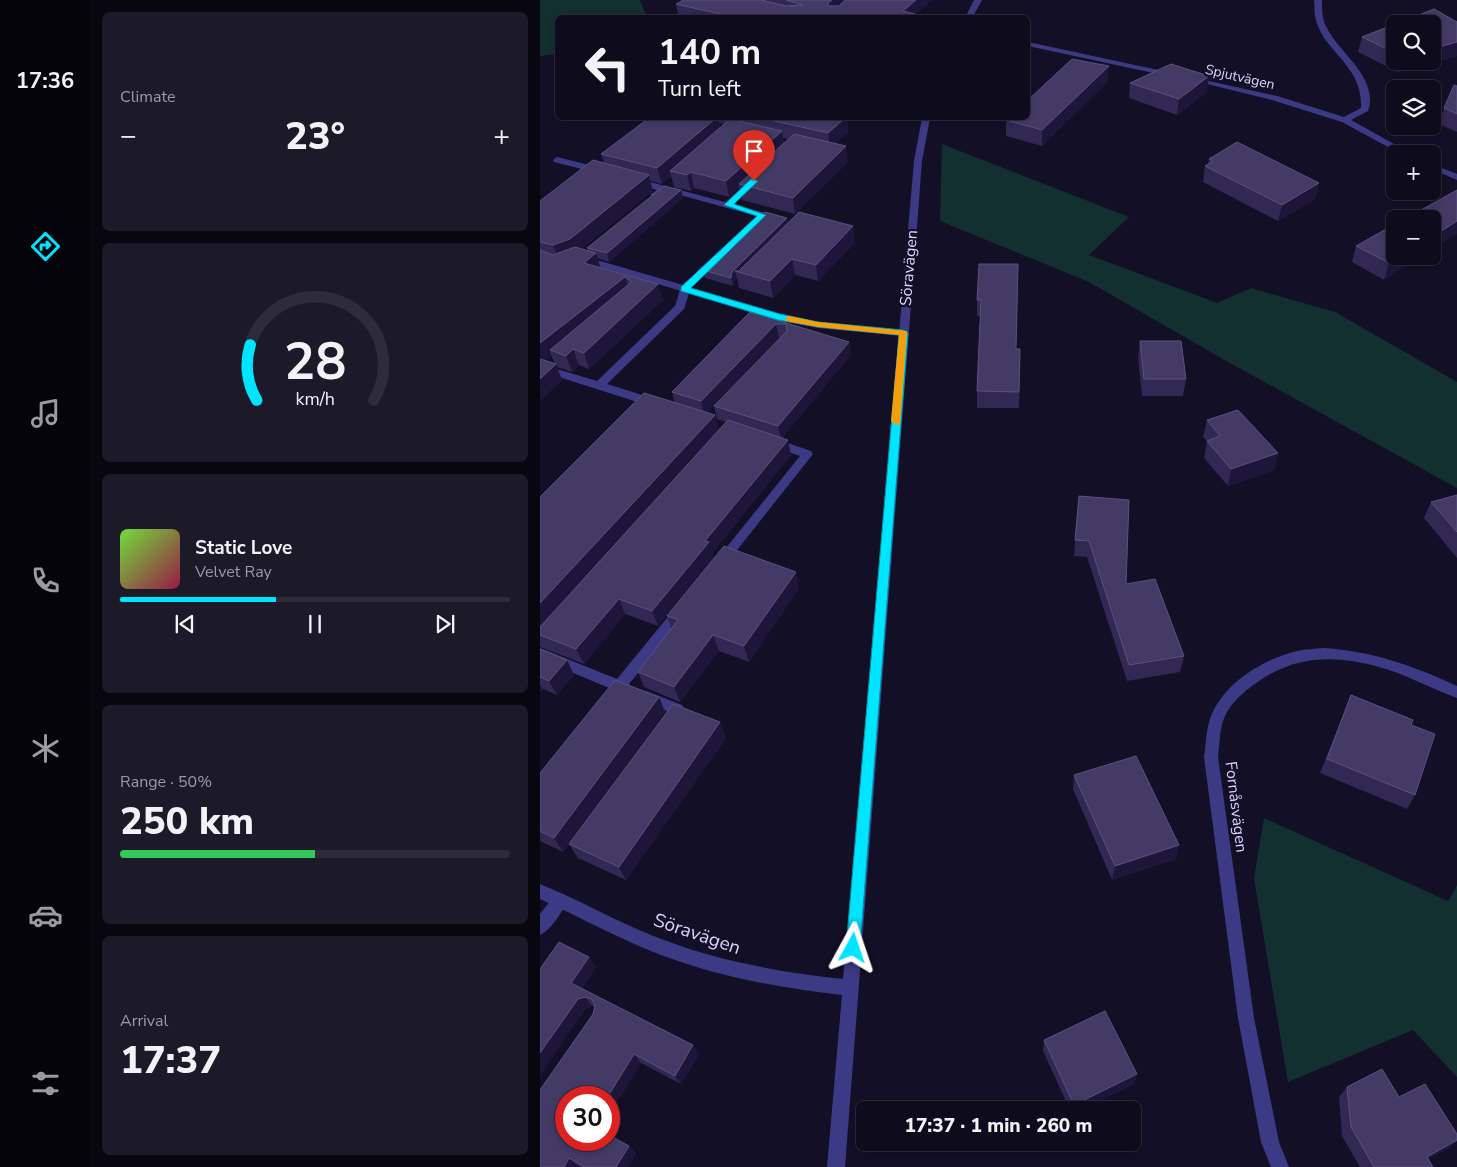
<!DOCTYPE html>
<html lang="en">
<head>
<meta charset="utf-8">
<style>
  body { margin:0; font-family:"Nunito Sans",sans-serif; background:#1c1929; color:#f1f3f6; height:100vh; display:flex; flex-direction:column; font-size:19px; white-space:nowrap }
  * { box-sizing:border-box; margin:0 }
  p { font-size:16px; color:#9b9ba3 }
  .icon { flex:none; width:28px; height:28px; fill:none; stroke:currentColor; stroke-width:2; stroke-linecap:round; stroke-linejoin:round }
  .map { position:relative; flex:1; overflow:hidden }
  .panel { display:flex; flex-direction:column; gap:12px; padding:12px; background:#08060f; width:450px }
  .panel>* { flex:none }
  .guide { position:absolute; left:15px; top:15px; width:475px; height:105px; border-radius:8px; box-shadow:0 2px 8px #0003,0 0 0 1px #2e2b3b; background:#0e0b1c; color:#f1f3f6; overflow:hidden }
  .buttons { position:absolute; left:846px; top:15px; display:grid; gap:10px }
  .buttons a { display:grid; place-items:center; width:55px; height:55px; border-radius:8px; background:#0e0b1c; box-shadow:0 2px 8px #0003,0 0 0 1px #2e2b3b; font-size:25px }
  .speed { position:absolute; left:15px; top:1086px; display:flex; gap:10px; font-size:25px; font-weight:700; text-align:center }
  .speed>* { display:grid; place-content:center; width:65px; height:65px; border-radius:50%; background:#0e0b1c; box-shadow:0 2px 8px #0003,0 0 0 1px #2e2b3b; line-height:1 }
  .speed .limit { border:8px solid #d22; background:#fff; color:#111 }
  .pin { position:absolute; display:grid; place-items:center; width:42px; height:42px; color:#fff; margin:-51px -21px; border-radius:50% 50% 50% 0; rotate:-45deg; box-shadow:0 0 5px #0007 }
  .pin .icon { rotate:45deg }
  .me { position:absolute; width:55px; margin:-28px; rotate:5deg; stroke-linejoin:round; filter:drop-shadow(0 0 4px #0008) }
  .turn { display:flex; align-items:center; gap:18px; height:105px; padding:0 20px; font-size:22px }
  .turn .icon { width:65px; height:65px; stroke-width:2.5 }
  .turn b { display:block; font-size:35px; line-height:42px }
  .big { font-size:38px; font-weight:800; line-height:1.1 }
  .panel .card { flex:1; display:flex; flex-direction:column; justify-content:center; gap:8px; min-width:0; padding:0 18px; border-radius:8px; background:#1c1929 }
  .panel .dial { align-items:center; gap:0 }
  .dial svg { height:130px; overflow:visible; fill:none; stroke:#2e2b3b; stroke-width:7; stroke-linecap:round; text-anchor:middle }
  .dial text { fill:#f1f3f6; stroke:none }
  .song { display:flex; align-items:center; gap:15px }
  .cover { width:60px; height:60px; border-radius:8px; background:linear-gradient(135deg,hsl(100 70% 55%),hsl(340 70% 35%)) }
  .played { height:5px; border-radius:2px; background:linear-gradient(90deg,#00e5ff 40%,#2e2b3b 40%) }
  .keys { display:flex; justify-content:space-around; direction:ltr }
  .heat { display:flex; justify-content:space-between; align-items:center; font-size:28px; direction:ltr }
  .charge { height:8px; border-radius:4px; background:linear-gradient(90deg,#34c759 50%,#2e2b3b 0) }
  .trip { position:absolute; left:316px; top:1101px; width:285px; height:50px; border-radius:8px; background:#0e0b1c; box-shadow:0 2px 8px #0003,0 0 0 1px #2e2b3b; font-weight:800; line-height:50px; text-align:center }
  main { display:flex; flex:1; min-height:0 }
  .tab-bar { display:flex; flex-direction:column; width:90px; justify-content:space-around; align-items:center; background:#06040b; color:#9b9ba3 }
  .tab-bar .icon { width:35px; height:35px }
  .tab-bar .active { color:#00e5ff }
  .tab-bar b { font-size:22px; color:#f1f3f6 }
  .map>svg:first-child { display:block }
</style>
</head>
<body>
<main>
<nav class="tab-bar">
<b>17:36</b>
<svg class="icon active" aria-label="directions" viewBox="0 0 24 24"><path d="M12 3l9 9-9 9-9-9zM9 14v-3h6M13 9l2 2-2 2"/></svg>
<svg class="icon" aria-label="music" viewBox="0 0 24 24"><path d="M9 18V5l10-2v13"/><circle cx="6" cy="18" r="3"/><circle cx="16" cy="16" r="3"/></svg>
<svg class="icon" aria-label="phone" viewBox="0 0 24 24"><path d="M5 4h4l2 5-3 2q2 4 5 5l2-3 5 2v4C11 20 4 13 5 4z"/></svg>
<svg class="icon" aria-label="climate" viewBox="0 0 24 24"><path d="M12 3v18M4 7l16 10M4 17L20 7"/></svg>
<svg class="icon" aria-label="car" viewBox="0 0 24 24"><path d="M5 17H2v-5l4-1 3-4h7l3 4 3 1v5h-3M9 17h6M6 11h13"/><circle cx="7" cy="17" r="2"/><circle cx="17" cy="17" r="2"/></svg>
<svg class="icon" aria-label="filters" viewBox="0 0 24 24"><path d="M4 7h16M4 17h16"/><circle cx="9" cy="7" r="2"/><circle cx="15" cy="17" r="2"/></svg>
</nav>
<section class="panel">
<div class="card"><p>Climate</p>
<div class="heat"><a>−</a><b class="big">23°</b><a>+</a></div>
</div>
<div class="card dial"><svg viewBox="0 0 100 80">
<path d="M14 69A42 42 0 1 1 86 69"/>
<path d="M14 69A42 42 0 0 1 10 35" stroke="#00e5ff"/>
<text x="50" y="56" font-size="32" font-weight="700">28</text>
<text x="50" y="72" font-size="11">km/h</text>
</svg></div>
<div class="card">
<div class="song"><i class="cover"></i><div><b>Static Love</b><p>Velvet Ray</p></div></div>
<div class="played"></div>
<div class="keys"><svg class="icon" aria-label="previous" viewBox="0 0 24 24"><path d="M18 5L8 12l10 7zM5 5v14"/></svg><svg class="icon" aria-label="pause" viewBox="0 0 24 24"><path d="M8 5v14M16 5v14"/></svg><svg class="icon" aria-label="next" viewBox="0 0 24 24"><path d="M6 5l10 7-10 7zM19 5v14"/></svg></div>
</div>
<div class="card"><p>Range · 50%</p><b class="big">250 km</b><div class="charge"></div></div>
<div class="card"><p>Arrival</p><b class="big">17:37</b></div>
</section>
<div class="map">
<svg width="917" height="1167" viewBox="0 0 917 1167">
  <rect width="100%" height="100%" fill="#130f26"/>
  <path fill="#12302f" d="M0 0H100L107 17 18 18 17 54 0 56Z
    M402 144 589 217 549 255 677 303 711 288 795 312 917 382V488L688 362 549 282 400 221Z
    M724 818 908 901 917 885V1077L873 1030 748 1082 714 878Z"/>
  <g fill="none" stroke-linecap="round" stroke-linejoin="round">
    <path fill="#3d3a85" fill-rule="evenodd" d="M145 286 240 314 278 322 363 330 368 333 363 336 278 328 234 319 149 293 144 309H136L135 307 140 289Z
      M20 893 25 895 28 900C23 911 11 930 0 935V914L15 895Z"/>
    <path fill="#3d3a85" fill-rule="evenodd" d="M434 0H442L432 18H425Z
      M774 0H782C782 11 782 20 788 30 801 54 839 79 828 111L811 120 872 154H861L802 122 732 100 647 79 651 77 737 96 804 117 821 108C823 63 782 53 775 16 774 11 775 5 774 0Z
      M488 42 632 73 636 75 632 77 488 46Z
      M382 118H390L382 161 305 1167H287L302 995C240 988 179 977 121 955 79 939 40 917 0 899V884C38 899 73 920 111 935 172 960 238 972 303 979L374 161Z
      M17 157 65 169 66 171 62 174 14 162 13 160Z
      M892 164 917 174V180L892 169Z
      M95 178 241 217 243 219 238 222 126 191 117 198H111V194L117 190 92 183V179Z
      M43 256 143 285 173 257H179L181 259 148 291 145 292 40 261V257Z
      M140 304 145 307 144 309 67 384 118 400 119 403 118 406H110L0 371V364L57 381 136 305Z
      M236 439 271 451 273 454 186 564H178L176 561 178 558 260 456 232 446 230 443 232 440Z
      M141 606 146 607 147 611 146 615 89 684 92 688 90 692 85 694 74 690 0 659V648L77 679 136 607Z
      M784 648C832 651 874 666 917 686V698C891 689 866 674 839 667 796 655 757 655 719 681 707 689 694 700 687 712 679 726 680 742 678 757L714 1018 739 1142 749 1167H731L721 1142 698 1018 664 757C666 744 666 731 670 719 682 684 723 659 757 651 766 649 775 649 784 648Z
      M106 691 142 705 144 709C140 717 136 724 126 721L124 717 127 711 101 701 99 697 101 693Z"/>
  </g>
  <path fill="#312854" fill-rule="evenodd" d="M143 0H392L375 15V18H139L136 4Z
    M894 9 917 22V56L858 72 818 52 822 37 855 24V61H892V24H856Z
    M568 81 502 146 466 136V120Z
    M590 83 667 92 637 115 589 98Z
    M917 86V132L899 124 904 108Z
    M109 118H307L308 132 295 144 308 162 255 214 202 200 199 187 189 197 154 188 151 191 134 187 131 176 122 184 110 181 113 191 41 249 48 251 47 248 141 190 143 198 69 262 57 258 60 268 118 284 123 300 49 369 39 365 32 372 17 367 22 380 0 401V201L64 163 61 154ZM179 123 185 124 180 128ZM243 138 249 139 244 144ZM11 355 15 364 5 360Z
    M669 159 779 183 775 199 738 221 663 182 665 166 668 164Z
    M247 218 248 223 315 243 278 281 255 275 233 298 199 288 197 278 194 281 193 286 165 278 163 270Z
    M816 246 855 256 844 280 812 262Z
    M478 264 476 349H480L479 408H437V391L440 316H437V300Z
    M210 312 309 342 311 355 242 438 251 455 172 553 174 557 118 626 85 614 44 664 0 647V627L74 545 0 626V497L135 403 132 392ZM239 338H240L174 406 177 419 186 422 178 430 175 415 166 413Z
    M600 341 646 379 643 396H602L598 357Z
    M667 420 738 453 734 470 688 486 664 458 667 441 663 437Z
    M917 495V558L884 518 891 502Z
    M539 496 586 584 644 656 640 672 587 681 547 557 534 556Z
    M259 588 209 662 179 651 140 702 104 687 98 672 131 629 127 616Z
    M0 649 27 660 34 675 17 695 3 689 0 692Z
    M811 695 871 725 875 795 867 809 780 773Z
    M119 697 125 712 23 852 0 841V773Z
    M180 722 186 738 86 880 38 858 29 844Z
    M534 775 639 845 636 859 572 880 533 789Z
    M49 957 56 967 42 988 159 1054 141 1084 101 1063 69 1115V1098L26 1140 89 1146 96 1153 88 1167H40L38 1166 0 1167 55 1007 52 1006 45 1009 0 1075Z
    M504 1040 594 1084 541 1110H530L503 1051Z
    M807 1087 859 1097 917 1134V1141L909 1148 888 1159 893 1167H820L802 1136 799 1097Z"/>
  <path fill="#1d163a" d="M292 0H309L290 17 288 3Z
    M376 0H392L375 15V18H363V11Z
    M917 42V56L858 72 861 61H892V49Z
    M569 66 568 81 502 146V130Z
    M669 76 667 92 637 115 639 99Z
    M176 118H178L181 132 130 171 131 176 122 184 117 168Z
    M305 118H307L308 132 290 149 288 133Z
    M242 131 244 147 199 184V187L189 197 186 181Z
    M306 146 308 162 255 214 253 198Z
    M151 172 154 188 151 191 147 175Z
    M109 175 113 191 35 254 19 261 13 245Z
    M779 183 775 199 738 221 742 205Z
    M141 190 143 198 69 262 67 253Z
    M247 218 248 226 201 273 195 271 197 278 194 281 193 286 191 278 192 272Z
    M917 221V234L892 249V237Z
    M313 226 315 243 278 281 276 265Z
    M56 253 61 269 44 263Z
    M861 256H882L844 280 849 263Z
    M252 259 255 275 233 298 230 281Z
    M85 277 90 292 10 350 11 355 2 362H0V343Z
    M118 284 123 300 49 369 44 353Z
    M236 324 239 338 164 415 161 401Z
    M309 342 311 355 241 439 238 426Z
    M33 349 39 365 32 372 26 356Z
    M16 364 22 380 0 401V379Z
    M175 415 179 431 0 626V603Z
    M248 440 251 455 172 553 174 557 118 626 112 611 165 541Z
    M738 453 734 470 688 486 691 469Z
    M256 572 259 588 209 662 204 646Z
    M79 599 85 614 44 664 36 649Z
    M173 635 179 651 140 702 134 687Z
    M27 660 34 675 17 695 9 681Z
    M0 685 3 689 0 692Z
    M119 697 125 712 23 852 14 838Z
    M180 722 186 738 86 880 79 867Z
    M639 845 636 859 572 880 575 866Z
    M49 957 56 967 39 993 31 983Z
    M45 997 52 1006 45 1009 0 1075V1053L38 999Z
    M153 1045 159 1054 141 1084 135 1076Z
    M94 1054 101 1063 69 1115V1098H67Z
    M597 1074 594 1084 541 1110H533L534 1105Z
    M917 1140 909 1148 877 1165 887 1157Z
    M89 1146 96 1153 88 1167H76Z
    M29 1158 38 1166 37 1167H24Z"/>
  <path fill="#433a66" stroke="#5a527e" d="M143 0H221L246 6 263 5 246 0H292L288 3V6H299L305 0H376L363 11 375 14 371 18H198L136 4Z
    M894 9 917 22V42L892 49V24H856Z
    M855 24V53L822 37Z
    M532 59 569 66 502 130 466 120 468 118H488V100Z
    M631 64 669 76 639 99 590 83Z
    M914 85 917 86V114L904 108Z
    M109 118H176L117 168 61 154Z
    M221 118H305L288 133Z
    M190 119 242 131 186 181 151 172 147 175 130 171Z
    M254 134 306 146 253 198 199 184Z
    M697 142 779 183 742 205 665 166 673 161 669 159Z
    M53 160 109 175 30 239 13 245 0 242V201Z
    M124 186 141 190 67 253 47 248Z
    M917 190V221L892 237V219H865Z
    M225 212 247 218 192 272 191 278 163 270Z
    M259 212 313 226 276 265 252 259 230 281 195 271H199Z
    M855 224V256H861L849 263 816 246Z
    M35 247 56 253 44 263 118 284 44 353 33 349 26 356 10 350 89 284 91 281 85 277 0 343V250L13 255Z
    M439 264H478L476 349H480L479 392 437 391 441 300H437Z
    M210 312 309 342 238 426 174 406 247 331 246 324H236L161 401 132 392Z
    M600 341H641L646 379H604Z
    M0 359 16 364 0 379Z
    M104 393 175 415 0 603V497Z
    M698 410 738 453 691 469 667 441 680 436 667 420Z
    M188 420 248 440 165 541 169 542 112 611 79 599 36 649 0 635V627Z
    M917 495V532L891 502Z
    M539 496 589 500 586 584 615 579 644 656 589 665 549 541 535 540Z
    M184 546 256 572 204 646 173 635 134 687 98 672 138 620 127 616Z
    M0 649 27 660 9 681 0 677Z
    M75 680 119 697 14 838 0 831V773Z
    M811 695 873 720 871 725 895 734 875 795 787 759Z
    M133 704 180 722 79 867 29 844Z
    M596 756 639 845 575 866 534 775Z
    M19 942 49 957 31 983 153 1045 135 1076 94 1054 67 1098H26V1140H69V1135L89 1146 76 1167H45L29 1158 24 1167H0V1090L53 1014 55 1006 52 999 45 997 38 999 0 1053V969Z
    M565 1011 597 1074 534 1105 504 1040Z
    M842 1069 859 1097 885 1084 917 1134V1140L887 1157 893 1167H834L811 1127 807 1087Z"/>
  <path fill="#00e5ff" stroke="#0095a6" d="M211 179 218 181 194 204 226 215 151 288 240 314 278 322 363 330 368 333 320 948 318 953 313 955 308 953 306 948 359 335 278 327 238 320 141 291V287L217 216 184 205Z"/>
  <path fill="#f59e0b" d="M249 316 278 322 367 331 360 424 356 425 351 421 359 335 278 327 246 321V317Z"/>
  <g text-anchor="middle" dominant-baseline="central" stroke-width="5" stroke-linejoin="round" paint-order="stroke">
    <g font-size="14" fill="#d9d4ff" stroke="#130f26">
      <text transform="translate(700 77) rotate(13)">Spjutvägen</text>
    </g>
    <g font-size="16" fill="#d9d4ff" stroke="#130f26">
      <text transform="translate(369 268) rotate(-85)">Söravägen</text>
      <text transform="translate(696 807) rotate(83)">Fornåsvägen</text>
    </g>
    <g font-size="19" fill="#d9d4ff" stroke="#130f26">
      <text transform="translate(157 934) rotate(19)">Söravägen</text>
    </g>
  </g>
</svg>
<div class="buttons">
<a><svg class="icon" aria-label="search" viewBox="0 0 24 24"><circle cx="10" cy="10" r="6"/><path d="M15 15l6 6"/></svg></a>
<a><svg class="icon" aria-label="layers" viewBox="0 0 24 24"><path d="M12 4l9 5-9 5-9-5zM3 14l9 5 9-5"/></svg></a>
<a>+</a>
<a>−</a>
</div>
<div class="speed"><div class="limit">30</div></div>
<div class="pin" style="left:214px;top:181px;background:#d93025"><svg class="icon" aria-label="arrive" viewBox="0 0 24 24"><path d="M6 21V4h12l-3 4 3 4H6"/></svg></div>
<svg class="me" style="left:313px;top:948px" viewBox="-20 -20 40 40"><path d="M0-17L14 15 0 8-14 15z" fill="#00e5ff" stroke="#fff" stroke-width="4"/></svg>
<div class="trip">17:37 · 1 min · 260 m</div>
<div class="guide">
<div class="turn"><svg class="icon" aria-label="left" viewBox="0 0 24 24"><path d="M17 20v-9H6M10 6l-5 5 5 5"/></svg><div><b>140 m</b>Turn left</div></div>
</div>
</div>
</main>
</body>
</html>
